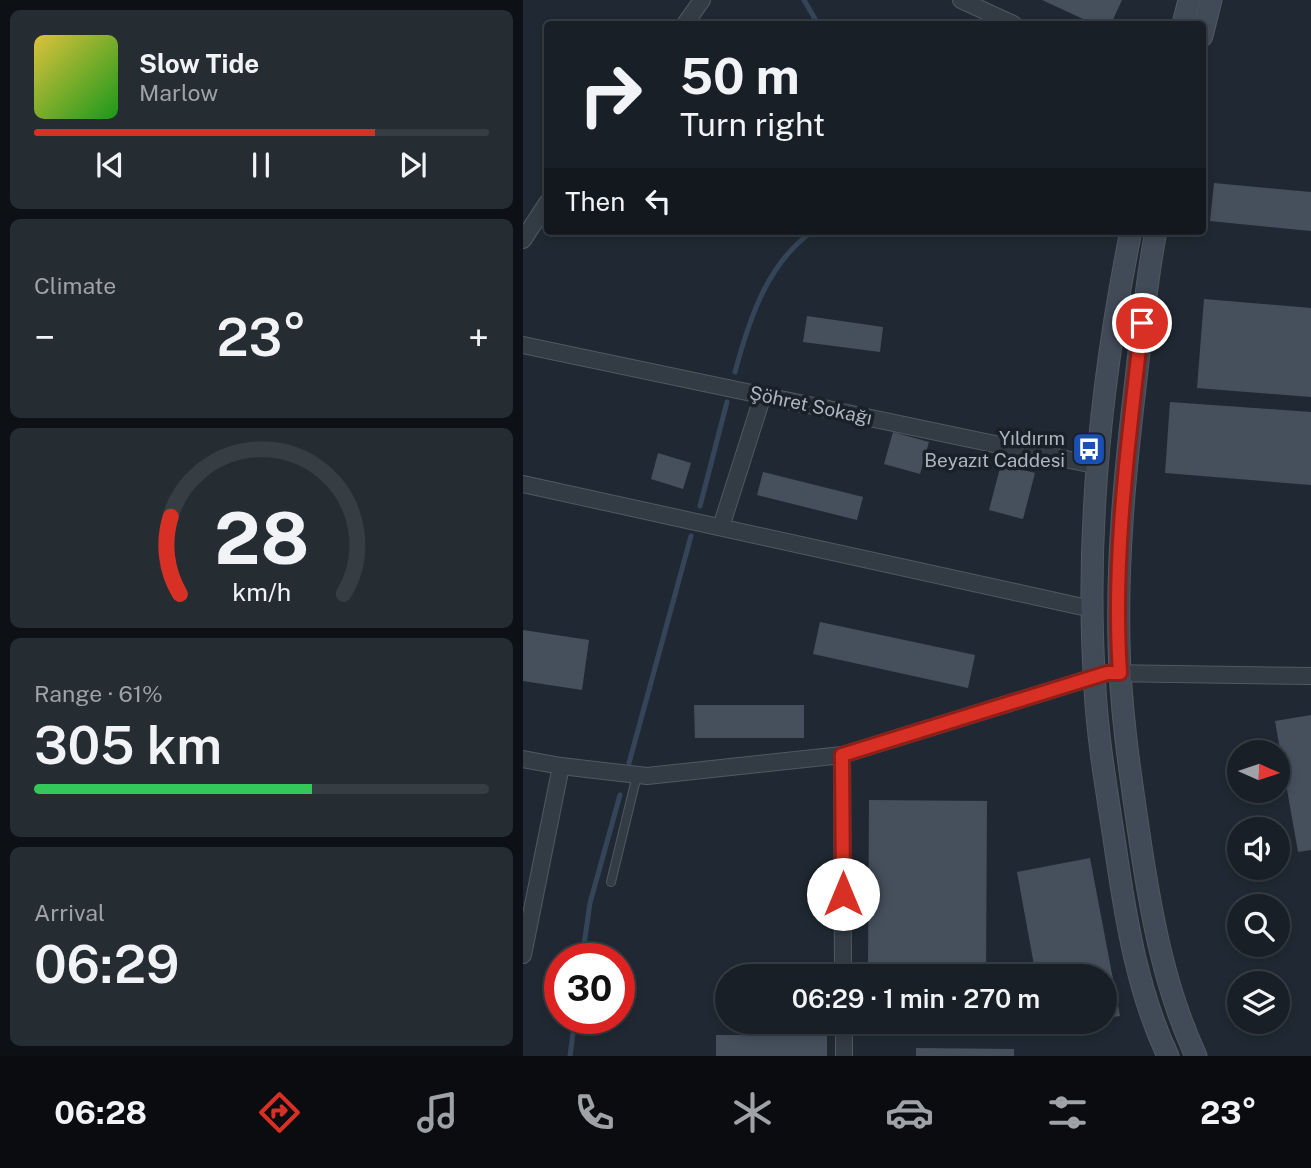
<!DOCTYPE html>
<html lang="en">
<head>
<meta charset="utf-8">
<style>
  body { margin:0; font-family:"Public Sans",sans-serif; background:#252c32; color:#f1f3f6; height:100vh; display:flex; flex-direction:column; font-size:26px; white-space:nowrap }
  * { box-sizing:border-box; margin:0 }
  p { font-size:23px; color:#9fa2a7 }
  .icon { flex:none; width:38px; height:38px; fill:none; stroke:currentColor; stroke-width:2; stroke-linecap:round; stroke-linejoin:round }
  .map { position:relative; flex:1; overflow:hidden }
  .panel { display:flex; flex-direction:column; gap:10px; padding:10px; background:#0d1115; width:523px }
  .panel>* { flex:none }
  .top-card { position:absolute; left:21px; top:21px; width:662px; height:214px; border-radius:7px; box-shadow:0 4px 10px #0003,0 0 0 2px #363d43; background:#181f26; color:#f1f3f6; overflow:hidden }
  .needle { width:46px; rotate:93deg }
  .fabs { position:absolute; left:704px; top:740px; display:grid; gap:14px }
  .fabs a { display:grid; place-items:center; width:63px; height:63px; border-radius:50%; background:#181f26; box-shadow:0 4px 10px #0003,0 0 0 2px #363d43; font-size:35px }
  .speed { position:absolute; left:21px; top:943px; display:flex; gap:14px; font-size:35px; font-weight:700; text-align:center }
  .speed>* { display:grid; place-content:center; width:91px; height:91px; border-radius:50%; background:#181f26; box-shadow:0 4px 10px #0003,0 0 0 2px #363d43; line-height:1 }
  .speed .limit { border:10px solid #d22; background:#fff; color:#111 }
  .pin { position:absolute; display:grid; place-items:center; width:60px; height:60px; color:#fff; margin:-30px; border:4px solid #fff; border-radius:50%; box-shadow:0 2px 7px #0007 }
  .me { position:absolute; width:77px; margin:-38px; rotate:0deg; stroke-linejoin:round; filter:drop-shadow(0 0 5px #0008) }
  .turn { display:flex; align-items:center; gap:24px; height:147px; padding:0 21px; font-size:32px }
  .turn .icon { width:91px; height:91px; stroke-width:2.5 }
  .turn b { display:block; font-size:49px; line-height:60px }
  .then { display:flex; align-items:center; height:66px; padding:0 21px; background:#0003; gap:14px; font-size:26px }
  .big { font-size:52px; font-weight:600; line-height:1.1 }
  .panel .widget { flex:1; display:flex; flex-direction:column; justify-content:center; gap:10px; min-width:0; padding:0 24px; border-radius:10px; background:#252c32 }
  .panel .dial { align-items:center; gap:0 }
  .dial svg { height:182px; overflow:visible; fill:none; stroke:#363d43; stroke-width:7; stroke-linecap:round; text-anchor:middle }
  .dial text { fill:#f1f3f6; stroke:none }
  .song { display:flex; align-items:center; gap:21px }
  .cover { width:84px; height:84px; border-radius:10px; background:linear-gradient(135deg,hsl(50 70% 55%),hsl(120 70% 35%)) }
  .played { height:7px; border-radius:4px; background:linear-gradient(90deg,#d93025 75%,#363d43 75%) }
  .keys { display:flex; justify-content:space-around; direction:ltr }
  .heat { display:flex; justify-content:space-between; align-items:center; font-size:38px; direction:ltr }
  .charge { height:10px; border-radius:5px; background:linear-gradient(90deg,#34c759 61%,#363d43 0) }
  .trip { position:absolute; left:192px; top:964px; width:402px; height:70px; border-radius:35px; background:#181f26; box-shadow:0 4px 10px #0003,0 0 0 2px #363d43; font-weight:600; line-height:70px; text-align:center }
  .tab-bar { display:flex; height:112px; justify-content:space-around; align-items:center; background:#0a0c0f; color:#9fa2a7 }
  .tab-bar .icon { width:49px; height:49px }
  .tab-bar .on { color:#d93025 }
  .tab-bar b { font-size:32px; color:#f1f3f6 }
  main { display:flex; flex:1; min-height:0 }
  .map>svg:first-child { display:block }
</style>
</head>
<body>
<main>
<section class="panel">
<div class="widget">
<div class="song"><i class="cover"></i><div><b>Slow Tide</b><p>Marlow</p></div></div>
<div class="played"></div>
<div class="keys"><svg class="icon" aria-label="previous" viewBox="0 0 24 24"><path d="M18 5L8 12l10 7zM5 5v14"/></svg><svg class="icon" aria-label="pause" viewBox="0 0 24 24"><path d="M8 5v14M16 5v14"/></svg><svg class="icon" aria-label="next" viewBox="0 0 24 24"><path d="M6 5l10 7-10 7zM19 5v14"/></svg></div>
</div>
<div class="widget"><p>Climate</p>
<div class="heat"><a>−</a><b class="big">23°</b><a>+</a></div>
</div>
<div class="widget dial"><svg viewBox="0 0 100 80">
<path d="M14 69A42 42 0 1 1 86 69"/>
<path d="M14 69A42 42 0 0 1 10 35" stroke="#d93025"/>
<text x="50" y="56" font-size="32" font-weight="700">28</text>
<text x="50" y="72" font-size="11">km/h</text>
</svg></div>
<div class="widget"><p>Range · 61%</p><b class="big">305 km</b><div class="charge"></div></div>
<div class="widget"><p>Arrival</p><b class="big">06:29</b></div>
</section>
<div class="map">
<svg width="788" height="1056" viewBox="0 0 788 1056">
  <rect width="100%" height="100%" fill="#202933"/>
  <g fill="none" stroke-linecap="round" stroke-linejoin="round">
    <path stroke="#354559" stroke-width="5" d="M281 0 295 24
      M212 372C226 320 244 263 290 231
      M177 506 204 402
      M106 763 168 536
      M59 959 67 903 97 795
      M47 1056 52 1018"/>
  </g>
  <path fill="#46505d" d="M519 0H599L588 24H571Z
    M691 183 788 192V231L687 221Z
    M681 299 788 308V397L674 388Z
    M284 316 360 327 357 352 280 342Z
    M647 402 788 412V485L642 473Z
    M370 432 406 442 397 474 361 464Z
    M135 453 168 463 160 489 128 479Z
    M478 464 512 473 500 519 466 510Z
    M240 472 340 497 334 520 234 495Z
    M297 622 452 655 445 688 290 654Z
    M0 630 66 640 59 690 0 681Z
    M171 705H281V738H172Z
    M788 715V850L775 852 752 721Z
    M346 800 464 801 463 976H345Z
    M567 858 597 1016 583 1018V976H513L494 872Z
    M345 1022H462V1033H344Z
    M522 1022H556L557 1023 524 1030Z
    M193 1035H304V1056H193Z
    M393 1048 491 1049V1056H393Z"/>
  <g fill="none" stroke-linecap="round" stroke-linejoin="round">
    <g stroke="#515862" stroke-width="10">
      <path id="lane" d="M88 882 114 775"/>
    </g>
    <g stroke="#515862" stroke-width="18">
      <path id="street" d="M438 0 490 24
        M162 24 179 0
        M0 240 24 203
        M0 345 576 466
        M0 484 569 609
        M198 527 240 395
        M319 755 320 976
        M0 759 38 766 124 776 319 755 584 673 788 676
        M0 955 38 766
        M321 1022V1056"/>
    </g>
    <g stroke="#515862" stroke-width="23">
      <path id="secondary" d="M660 24 666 0
        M679 36 688 0
        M608 231C578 379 562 538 572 689 575 744 585 797 593 852 603 920 615 993 645 1056
        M633 231C623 283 618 336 612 388 602 472 594 557 596 642 597 710 608 780 618 847 629 919 642 989 673 1056"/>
    </g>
    <use href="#lane" stroke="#333b44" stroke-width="8"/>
    <use href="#street" stroke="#333b44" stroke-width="16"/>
    <use href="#secondary" stroke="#414a57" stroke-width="21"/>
  </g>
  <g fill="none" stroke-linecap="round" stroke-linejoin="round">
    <g stroke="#8d1f18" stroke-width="18">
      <path id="route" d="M320 894 319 755 584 673H597C589 556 606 438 619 323"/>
    </g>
    <use href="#route" stroke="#d93025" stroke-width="12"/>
  </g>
  <defs>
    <g id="bus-square" transform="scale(1.75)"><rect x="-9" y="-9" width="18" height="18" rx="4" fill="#1a4fb4" stroke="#192028"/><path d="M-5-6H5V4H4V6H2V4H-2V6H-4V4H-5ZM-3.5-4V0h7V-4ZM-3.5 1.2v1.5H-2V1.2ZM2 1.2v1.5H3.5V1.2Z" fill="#fff"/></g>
  </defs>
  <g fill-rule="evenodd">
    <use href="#bus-square" x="566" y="449"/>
  </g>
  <g text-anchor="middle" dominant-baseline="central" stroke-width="7" stroke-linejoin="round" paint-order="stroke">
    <g font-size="19" fill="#adb5c1" stroke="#192028">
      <text transform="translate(288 405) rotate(12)">Şöhret Sokağı</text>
    </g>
    <g font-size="19" fill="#adb5c1" stroke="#192028" text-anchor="end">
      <text x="542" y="438">Yıldırım<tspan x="542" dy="22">Beyazıt Caddesi</tspan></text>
    </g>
  </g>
</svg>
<div class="fabs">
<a><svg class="needle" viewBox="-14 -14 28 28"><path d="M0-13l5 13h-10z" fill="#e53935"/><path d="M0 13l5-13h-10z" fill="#9fa2a7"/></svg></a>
<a><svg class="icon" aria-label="sound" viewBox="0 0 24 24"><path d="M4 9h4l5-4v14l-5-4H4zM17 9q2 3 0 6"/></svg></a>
<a><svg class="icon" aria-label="search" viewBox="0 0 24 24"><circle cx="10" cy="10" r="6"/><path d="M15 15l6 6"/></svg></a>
<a><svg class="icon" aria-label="layers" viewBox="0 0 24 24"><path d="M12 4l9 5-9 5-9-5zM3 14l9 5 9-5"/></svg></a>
</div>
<div class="speed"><div class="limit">30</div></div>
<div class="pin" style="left:619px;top:323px;background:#d93025"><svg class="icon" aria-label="arrive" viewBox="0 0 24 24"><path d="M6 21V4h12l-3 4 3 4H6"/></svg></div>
<svg class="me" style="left:320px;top:894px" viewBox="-20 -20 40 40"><circle r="19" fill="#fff"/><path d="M0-13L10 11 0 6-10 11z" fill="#d93025"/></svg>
<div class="trip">06:29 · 1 min · 270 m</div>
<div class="top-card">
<div class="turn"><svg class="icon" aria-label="right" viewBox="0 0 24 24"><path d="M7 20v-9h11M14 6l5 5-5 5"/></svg><div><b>50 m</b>Turn right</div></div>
<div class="then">Then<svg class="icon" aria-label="left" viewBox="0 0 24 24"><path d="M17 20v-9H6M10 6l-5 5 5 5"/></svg></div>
</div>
</div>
</main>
<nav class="tab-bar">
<b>06:28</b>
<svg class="icon on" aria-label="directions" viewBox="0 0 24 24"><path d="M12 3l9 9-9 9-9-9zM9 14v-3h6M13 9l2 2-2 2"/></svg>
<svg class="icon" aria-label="music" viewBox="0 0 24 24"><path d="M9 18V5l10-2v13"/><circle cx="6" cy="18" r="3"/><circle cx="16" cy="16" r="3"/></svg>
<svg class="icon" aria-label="phone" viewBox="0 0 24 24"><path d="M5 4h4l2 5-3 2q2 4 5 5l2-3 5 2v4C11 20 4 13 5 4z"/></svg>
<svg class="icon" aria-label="climate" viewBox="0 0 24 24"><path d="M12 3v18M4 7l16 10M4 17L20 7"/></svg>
<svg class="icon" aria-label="car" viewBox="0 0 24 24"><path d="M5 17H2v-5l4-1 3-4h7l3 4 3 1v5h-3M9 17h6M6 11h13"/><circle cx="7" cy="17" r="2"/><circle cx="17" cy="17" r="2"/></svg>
<svg class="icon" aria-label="filters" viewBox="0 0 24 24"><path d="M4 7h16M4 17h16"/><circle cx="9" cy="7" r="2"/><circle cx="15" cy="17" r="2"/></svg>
<b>23°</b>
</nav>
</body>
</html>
